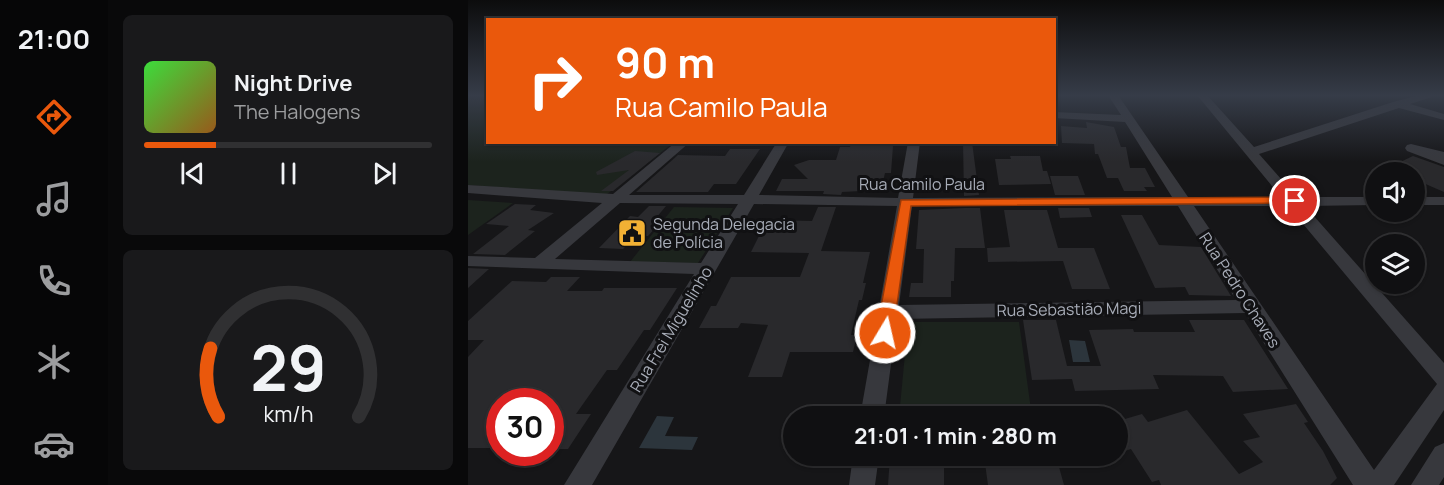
<!DOCTYPE html>
<html lang="pt">
<head>
<meta charset="utf-8">
<style>
  body { margin:0; font-family:Manrope,sans-serif; background:#19191b; color:#f1f3f6; height:100vh; display:flex; flex-direction:column; font-size:22px; white-space:nowrap }
  * { box-sizing:border-box; margin:0 }
  p { font-size:20px; color:#9c9d9f }
  .icon { flex:none; width:33px; height:33px; fill:none; stroke:currentColor; stroke-width:2; stroke-linecap:round; stroke-linejoin:round }
  .map { position:relative; flex:1; overflow:hidden }
  .side { display:flex; flex-direction:column; gap:15px; padding:15px; background:#09090a; width:360px }
  .side>* { flex:none }
  .banner { position:absolute; left:18px; top:18px; width:570px; height:126px; border-radius:0px; box-shadow:0 2px 4px #0004,0 0 0 2px #303032; background:#ea580c; color:#fff; overflow:hidden }
  .controls { position:absolute; left:897px; top:162px; display:grid; gap:12px }
  .controls a { display:grid; place-items:center; width:60px; height:60px; border-radius:50%; background:#101012; box-shadow:0 2px 4px #0004,0 0 0 2px #303032; font-size:30px }
  .speed { position:absolute; left:18px; top:388px; display:flex; gap:12px; font-size:30px; font-weight:700; text-align:center }
  .speed>* { display:grid; place-content:center; width:78px; height:78px; border-radius:50%; background:#101012; box-shadow:0 2px 4px #0004,0 0 0 2px #303032; line-height:1 }
  .speed .limit { border:9px solid #d22; background:#fff; color:#111 }
  .pin { position:absolute; display:grid; place-items:center; width:51px; height:51px; color:#fff; margin:-26px; border:3px solid #fff; border-radius:50%; box-shadow:0 2px 6px #0007 }
  .me { position:absolute; width:66px; margin:-33px; rotate:9deg; stroke-linejoin:round; filter:drop-shadow(0 0 4px #0008) }
  .turn { display:flex; align-items:center; gap:21px; height:126px; padding:0 30px; font-size:27px }
  .turn .icon { width:78px; height:78px; stroke-width:2.5 }
  .turn b { display:block; font-size:42px; line-height:51px }
  .side .widget { flex:1; display:flex; flex-direction:column; justify-content:center; gap:9px; min-width:0; padding:0 21px; border-radius:9px; background:#19191b }
  .side .dial { align-items:center; gap:0 }
  .dial svg { height:156px; overflow:visible; fill:none; stroke:#303032; stroke-width:7; stroke-linecap:round; text-anchor:middle }
  .dial text { fill:#f1f3f6; stroke:none }
  .song { display:flex; align-items:center; gap:18px }
  .cover { width:72px; height:72px; border-radius:9px; background:linear-gradient(135deg,hsl(120 70% 55%),hsl(30 70% 35%)) }
  .played { height:6px; border-radius:3px; background:linear-gradient(90deg,#ea580c 25%,#303032 25%) }
  .keys { display:flex; justify-content:space-around; direction:ltr }
  .trip { position:absolute; left:315px; top:406px; width:345px; height:60px; border-radius:30px; background:#101012; box-shadow:0 2px 4px #0004,0 0 0 2px #303032; font-weight:700; line-height:60px; text-align:center }
  main { display:flex; flex:1; min-height:0 }
  .dock { display:flex; flex-direction:column; width:108px; justify-content:space-around; align-items:center; background:#060607; color:#9c9d9f }
  .dock .icon { width:42px; height:42px }
  .dock .current { color:#ea580c }
  .dock b { font-size:27px; color:#f1f3f6 }
  .map>svg:first-child { display:block }
</style>
</head>
<body>
<main>
<nav class="dock">
<b>21:00</b>
<svg class="icon current" aria-label="directions" viewBox="0 0 24 24"><path d="M12 3l9 9-9 9-9-9zM9 14v-3h6M13 9l2 2-2 2"/></svg>
<svg class="icon" aria-label="music" viewBox="0 0 24 24"><path d="M9 18V5l10-2v13"/><circle cx="6" cy="18" r="3"/><circle cx="16" cy="16" r="3"/></svg>
<svg class="icon" aria-label="phone" viewBox="0 0 24 24"><path d="M5 4h4l2 5-3 2q2 4 5 5l2-3 5 2v4C11 20 4 13 5 4z"/></svg>
<svg class="icon" aria-label="climate" viewBox="0 0 24 24"><path d="M12 3v18M4 7l16 10M4 17L20 7"/></svg>
<svg class="icon" aria-label="car" viewBox="0 0 24 24"><path d="M5 17H2v-5l4-1 3-4h7l3 4 3 1v5h-3M9 17h6M6 11h13"/><circle cx="7" cy="17" r="2"/><circle cx="17" cy="17" r="2"/></svg>
</nav>
<section class="side">
<div class="widget">
<div class="song"><i class="cover"></i><div><b>Night Drive</b><p>The Halogens</p></div></div>
<div class="played"></div>
<div class="keys"><svg class="icon" aria-label="previous" viewBox="0 0 24 24"><path d="M18 5L8 12l10 7zM5 5v14"/></svg><svg class="icon" aria-label="pause" viewBox="0 0 24 24"><path d="M8 5v14M16 5v14"/></svg><svg class="icon" aria-label="next" viewBox="0 0 24 24"><path d="M6 5l10 7-10 7zM19 5v14"/></svg></div>
</div>
<div class="widget dial"><svg viewBox="0 0 100 80">
<path d="M14 69A42 42 0 1 1 86 69"/>
<path d="M14 69A42 42 0 0 1 10 34" stroke="#ea580c"/>
<text x="50" y="56" font-size="32" font-weight="700">29</text>
<text x="50" y="72" font-size="11">km/h</text>
</svg></div>
</section>
<div class="map">
<svg width="976" height="485" viewBox="0 0 976 485">
  <rect width="100%" height="100%" fill="#161618"/>
  <path fill="#1c231d" d="M0 95H19L20 142 205 143 138 195 0 185Z
    M0 200 45 203 0 235Z
    M206 207 265 208 230 263 162 262Z
    M440 322H551L564 417H431Z"/>
  <path fill="#2c353c" d="M601 340 617 341 622 362H605Z
    M189 416 206 417 197 436 230 437 224 450 171 448Z"/>
  <path fill="#29292c" d="M618 122 646 127 653 147H658L662 168H677L687 187H676L679 191H656L650 178H639L630 154H627L626 144 594 143 593 126 619 128Z
    M383 142H398L397 146H425L423 173H417L413 190 374 192 373 195 355 194 356 191H308L314 179H340L326 165 341 160H368L372 147H382Z
    M495 142H504L511 195 496 196Z
    M262 149H292L268 184H246L240 192H168L210 155 257 156Z
    M167 151 192 153 145 191H133L161 170 129 175 128 172Z
    M542 156H572L575 171H579L583 184 531 185 527 159H543Z
    M945 156 976 167V192L946 179V172H911Z
    M582 176H610L617 195H587Z
    M47 204 68 205 62 210 86 213 60 230 67 231 37 255 5 254 41 226 18 224Z
    M181 206H198L188 218H196L180 236H173L166 244H160L155 249 131 248 162 216 170 217Z
    M350 207H368L353 251 402 252 395 283H398L394 300H391L383 335H389L385 352H322L314 377H280L300 325 273 323 270 328H231L243 306H248L263 277H332L341 253 283 252 293 232H283L290 220 344 221Z
    M497 208H512L517 248H487L486 281H483V297H441L443 283H455L456 249H448L451 210Z
    M590 208H621L624 217 592 218Z
    M536 210H579L590 248H626L642 289H604L595 261 520 262 519 248 542 247Z
    M653 215H674L691 245 733 247 763 296 721 295 717 287 687 288Z
    M0 268 21 269 0 288Z
    M83 277H112L99 291H134L136 288H209L182 330H176L149 370H139L108 414H123L100 449H82V402H67L70 398 32 397V448H0V357L16 340H0V321L44 281 78 282Z
    M555 320H588L599 366H633L621 330 665 329 666 332H727L721 320H776L820 389 765 392 755 376 685 375 691 389 607 391 604 379 564 380Z
    M828 404 840 422 836 423 855 451 869 478 862 485H693L691 480 684 482 663 449 650 453V421L674 414 680 422 719 410 771 474 795 462 775 441 792 437 775 414Z
    M422 456H476V485H420Z
    M516 456H588L596 485H520Z"/>
  <g fill="none" stroke-linecap="round" stroke-linejoin="round">
    <path fill="#37383d" fill-rule="evenodd" d="M640 95H650L720 197H813L729 95H739L786 147 925 102 951 95H965L964 97 942 104 976 114V120L931 108 791 154 829 197H908V205L837 206 976 363V410L926 485H885L777 313 429 319 416 417H392L429 206 286 204 124 485H96L226 274 0 266V256L67 258 134 203 0 193V185L145 194 208 142H222L161 195H276L309 142H321L291 195 430 198 440 142H452L445 198 704 197 657 122 586 118V112L653 115ZM152 203 270 204 233 263 87 259ZM444 206H710L768 300 431 305ZM726 206H820L969 384 906 470Z
      M943 144 976 152V165L939 151 937 148 939 145Z
      M946 197H976V205H946Z
      M976 443V477L971 485H943L967 447Z
      M385 456H411L407 485H381Z"/>
  </g>
  <linearGradient id="sky" x2="0" y2="1"><stop stop-color="#0c0c0d"/><stop offset="0.59" stop-color="#363c48"/><stop offset="1" stop-color="#363c48" stop-opacity="0"/></linearGradient>
  <rect width="976" height="162" fill="url(#sky)"/>
  <path fill="#ea580c" stroke="#983908" stroke-width="1.5" d="M827 197 833 201 831 203 443 206 425 333 423 337H411L408 333 433 200Z"/>
  <defs>
    <g id="civic-square" transform="scale(1.5)"><rect x="-9" y="-9" width="18" height="18" rx="4" fill="#f2b134" stroke="#111113"/><path d="M-.6-6.5H3V-4.5H.6V-3L4-1V1h2V6H-6V1h2V-1L-.6-3ZM-1.2 2.5V6h2.4V2.5Z" fill="#111"/></g>
  </defs>
  <g fill-rule="evenodd">
    <use href="#civic-square" x="164" y="233"/>
  </g>
  <g text-anchor="middle" dominant-baseline="central" stroke-width="6" stroke-linejoin="round" paint-order="stroke">
    <g font-size="16" fill="#a8adb8" stroke="#111113">
      <text x="454" y="184">Rua Camilo Paula</text>
      <text transform="translate(772 290) rotate(57)">Rua Pedro Chaves</text>
      <text transform="translate(601 309) rotate(-1)">Rua Sebastião Magi</text>
      <text transform="translate(203 329) rotate(-59)">Rua Frei Miguelinho</text>
    </g>
    <g font-size="16" fill="#a8adb8" stroke="#111113" text-anchor="start">
      <text x="185" y="224">Segunda Delegacia<tspan x="185" dy="18">de Polícia</tspan></text>
    </g>
  </g>
</svg>
<div class="controls">
<a><svg class="icon" aria-label="sound" viewBox="0 0 24 24"><path d="M4 9h4l5-4v14l-5-4H4zM17 9q2 3 0 6"/></svg></a>
<a><svg class="icon" aria-label="layers" viewBox="0 0 24 24"><path d="M12 4l9 5-9 5-9-5zM3 14l9 5 9-5"/></svg></a>
</div>
<div class="speed"><div class="limit">30</div></div>
<div class="pin" style="left:827px;top:201px;background:#d93025"><svg class="icon" aria-label="arrive" viewBox="0 0 24 24"><path d="M6 21V4h12l-3 4 3 4H6"/></svg></div>
<svg class="me" style="left:417px;top:333px" viewBox="-20 -20 40 40"><circle r="17" fill="#ea580c" stroke="#fff" stroke-width="3"/><path d="M0-11L8 9 0 5-8 9z" fill="#fff"/></svg>
<div class="trip">21:01 · 1 min · 280 m</div>
<div class="banner">
<div class="turn"><svg class="icon" aria-label="right" viewBox="0 0 24 24"><path d="M7 20v-9h11M14 6l5 5-5 5"/></svg><div><b>90 m</b>Rua Camilo Paula</div></div>
</div>
</div>
</main>
</body>
</html>
